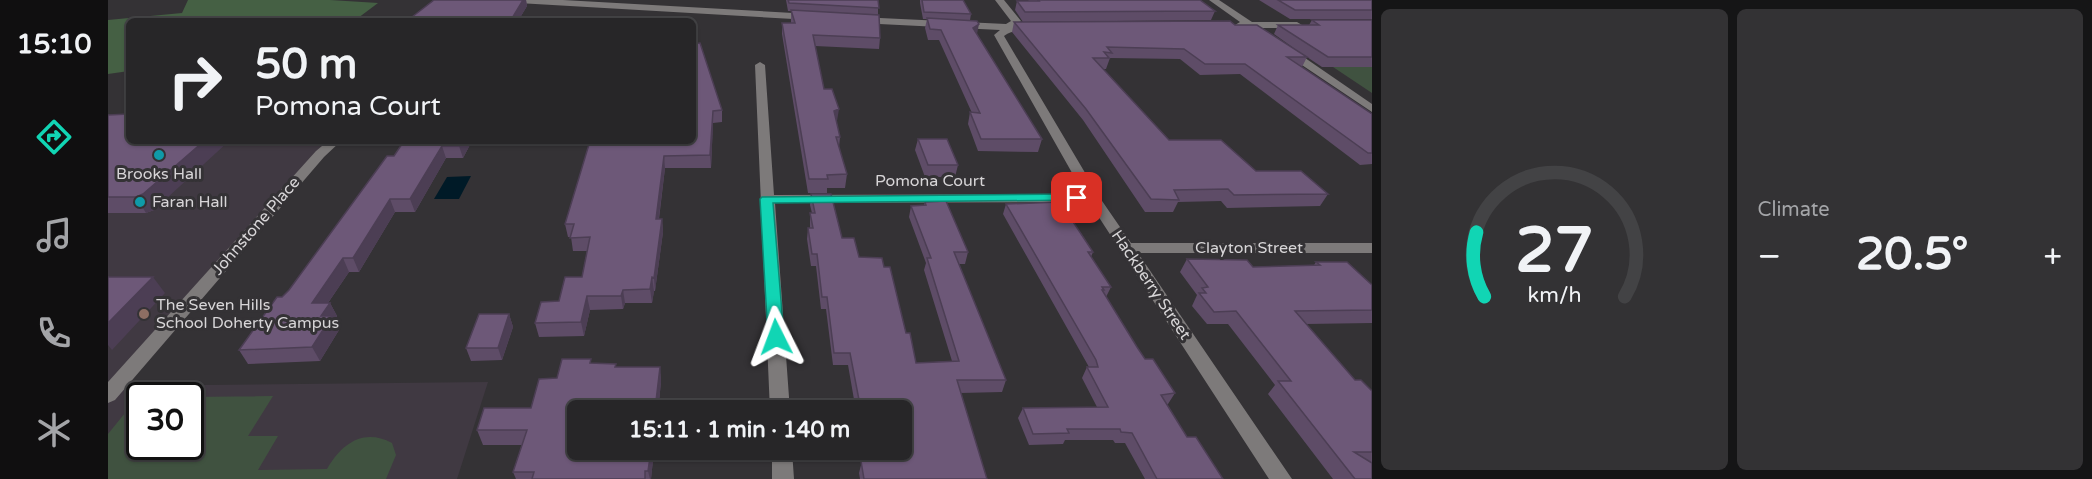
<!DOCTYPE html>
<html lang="en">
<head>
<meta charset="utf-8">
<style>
  body { margin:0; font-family:"Varela Round",sans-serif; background:#333234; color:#f1f3f6; height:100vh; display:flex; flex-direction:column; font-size:22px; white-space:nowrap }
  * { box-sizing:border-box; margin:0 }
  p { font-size:20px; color:#a4a5a8 }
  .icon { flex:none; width:33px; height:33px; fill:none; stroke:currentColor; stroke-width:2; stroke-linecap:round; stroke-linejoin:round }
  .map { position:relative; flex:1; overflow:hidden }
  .drawer { display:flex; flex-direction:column; gap:9px; padding:9px; background:#151516; width:720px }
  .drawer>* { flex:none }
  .top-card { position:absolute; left:18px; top:18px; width:570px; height:126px; border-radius:9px; box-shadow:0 2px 4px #0004,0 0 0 2px #434345; background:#272628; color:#f1f3f6; overflow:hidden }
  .speed { position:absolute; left:18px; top:382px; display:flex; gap:12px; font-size:30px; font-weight:700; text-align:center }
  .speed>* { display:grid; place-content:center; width:78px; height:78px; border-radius:50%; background:#272628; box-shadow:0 2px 4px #0004,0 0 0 2px #434345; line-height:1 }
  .speed .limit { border:3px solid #111; border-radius:9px; background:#fff; color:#111 }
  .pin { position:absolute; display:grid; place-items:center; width:51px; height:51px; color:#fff; margin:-26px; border-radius:12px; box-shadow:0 3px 9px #0006 }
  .me { position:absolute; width:66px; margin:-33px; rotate:357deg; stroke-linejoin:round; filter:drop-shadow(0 0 4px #0008) }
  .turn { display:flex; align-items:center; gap:21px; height:126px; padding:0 30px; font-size:27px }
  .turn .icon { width:78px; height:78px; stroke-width:2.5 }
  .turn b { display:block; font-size:42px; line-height:51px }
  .big { font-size:45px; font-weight:700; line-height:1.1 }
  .drawer .tile { flex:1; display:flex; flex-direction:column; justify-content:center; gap:9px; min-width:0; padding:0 21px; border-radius:9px; background:#333234 }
  .drawer .dial { align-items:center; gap:0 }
  .dial svg { height:156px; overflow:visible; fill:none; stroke:#434345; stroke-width:7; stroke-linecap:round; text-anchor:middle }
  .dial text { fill:#f1f3f6; stroke:none }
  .heat { display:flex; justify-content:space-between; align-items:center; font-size:33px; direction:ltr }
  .drawer .tiles { flex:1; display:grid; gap:9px; grid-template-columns:repeat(2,1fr) }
  .trip { position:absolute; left:459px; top:400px; width:345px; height:60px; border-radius:9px; background:#272628; box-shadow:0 2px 4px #0004,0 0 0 2px #434345; font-weight:700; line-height:60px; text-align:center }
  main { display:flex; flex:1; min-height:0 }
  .dock { display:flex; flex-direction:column; width:108px; justify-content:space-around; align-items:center; background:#100f10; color:#a4a5a8 }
  .dock .icon { width:42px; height:42px }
  .dock .on { color:#11d5b4 }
  .dock b { font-size:27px; color:#f1f3f6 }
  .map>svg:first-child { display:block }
</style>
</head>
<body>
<main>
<nav class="dock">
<b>15:10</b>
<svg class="icon on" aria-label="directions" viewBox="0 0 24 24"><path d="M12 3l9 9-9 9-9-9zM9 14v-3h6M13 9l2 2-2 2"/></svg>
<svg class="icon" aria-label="music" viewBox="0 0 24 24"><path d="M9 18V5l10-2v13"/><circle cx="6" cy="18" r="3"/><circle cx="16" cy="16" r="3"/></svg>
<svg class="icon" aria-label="phone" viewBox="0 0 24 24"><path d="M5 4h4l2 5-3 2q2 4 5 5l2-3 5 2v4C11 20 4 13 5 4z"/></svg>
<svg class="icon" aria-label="climate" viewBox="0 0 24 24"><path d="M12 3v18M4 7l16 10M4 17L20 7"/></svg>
</nav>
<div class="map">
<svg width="1264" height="479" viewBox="0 0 1264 479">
  <rect width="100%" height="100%" fill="#343235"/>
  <path fill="#403942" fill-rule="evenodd" d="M19 114 21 141H222L8 386 380 382 349 479H0V129ZM32 396H82V447H32Z"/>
  <path fill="#405240" d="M1264 67V93L1225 67Z
    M165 396 140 436H170L150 470 219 469C234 443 256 428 284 443L288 455 278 479H0V434L30 397 32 447H82L83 397Z"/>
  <path fill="#456044" d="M80 0H222L270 3 246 21H21V71L0 74V20L74 13Z"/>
  <path fill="#001a27" d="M363 176 351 199H326L339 177Z"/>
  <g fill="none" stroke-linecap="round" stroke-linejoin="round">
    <path fill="#7d7a7a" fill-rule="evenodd" d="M406 0H455L703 14 708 17 703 20 410 3Z
      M887 0H896L913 21 910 24H925L930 27C919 34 907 27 896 36L992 198 1023 243H1264V253H1030L1184 479H1161L981 202 667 203 682 411H662L647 65 652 62 657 65 666 195 976 194 886 35 892 30 751 23 746 20 751 17 898 24 903 21Z
      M1101 0H1111L1144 22H1189L1194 25 1189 28H1149L1145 30 1129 27 1127 25 1132 22Z
      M1176 49H1184L1264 104V112L1176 53Z
      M220 141H233L216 157 7 400 0 403V382L208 151Z
      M664 450H684L686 479H664Z"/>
  </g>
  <path fill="#5e4c67" d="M326 0H418L419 6 410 21H306L304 17Z
    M678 0H770V15L772 38 771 49 707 46 716 89 729 121 728 122 732 137 731 148 739 174 737 188H719V193H700L674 34V23H683V11H680Z
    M812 0H855L863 14 862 20 869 34 934 139 930 152 870 151 860 124 862 112 864 113 831 40H820L817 28 819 19H815L812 3Z
    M920 0H1092L1107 11 1103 20 915 22 907 10 909 1H921Z
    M1151 0H1264V19H1182Z
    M1204 20H1264V67H1214L1199 57 1194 67 1264 114V164L1252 165 1132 74 1092 75 1072 59 1002 58 998 69H995L1061 140 1148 171 1220 194 1212 206 1119 208 1113 201 1070 202 1065 212H1037L975 120 904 32 906 22 1127 25 1187 49 1166 34 1170 25H1201Z
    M585 44 614 110V122L605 123 603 168H557L551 219H554L555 232 547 291H546L544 303H517L515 309 482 310 476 336 431 337 427 323 451 301 474 277 479 251H465L463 237H460L457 224Z
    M0 115 46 210 38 213H0Z
    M810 139 850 165 847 177H817L807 150Z
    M296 141H364L355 158H338L307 212H287L251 272H241L220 303H222L229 316 226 321 231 330 212 361 140 364 131 350 181 290 286 156Z
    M703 194 734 238 751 257 776 267 808 363 844 361 816 270 818 263 801 217 803 206 816 205 817 202 860 252 857 264H851L898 380 894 392 852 393 879 479H752L751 473 754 461 752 450H794V411H748L740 365H725L718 309H713L708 266H703L699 239 700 228H702V213H704L702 205Z
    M898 204 985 252 983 257 1003 287 998 297 1029 347 1037 359 1067 393 1060 404H1059L1079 437 1115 479H1037L1017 443H1007L1005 440H957L955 444 921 445 910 418 915 408 989 407 974 378 979 367H981L895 214Z
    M1079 259 1145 267 1206 265 1208 262 1264 285V323L1198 324 1247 380 1264 391V479H1225L1160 394 1167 385 1120 324H1099L1084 306 1089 295 1072 272Z
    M401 314 405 327 394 360 363 361 358 348Z
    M483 363 509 367H552L553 382 550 411H470L546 450 543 479H408L405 472 414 445H375L369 430 423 408 449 378Z"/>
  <path fill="#4c3e54" d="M415 0H418L419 6 410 21H403V20Z
    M871 24 869 34 865 28Z
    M731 109 729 121 724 124 726 111Z
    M605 111V123L603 168 602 155Z
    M96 141H121L46 210 38 213 28 197Z
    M354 141H364L355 158 351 146Z
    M334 146 338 158 307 212 302 199Z
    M556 156 557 168 549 232 548 219Z
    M282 199 287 212 251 272 245 258Z
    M554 219 555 232 547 291 546 278Z
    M235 258 241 272 211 316 204 303Z
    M45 277 57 293 4 350 0 345V323Z
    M544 277 546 291 544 303 542 289Z
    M515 290 517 303 515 309 513 296Z
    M479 296 482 310 476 336 473 322Z
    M222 303 229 316 226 321 231 330 212 361 204 347 213 316Z
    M401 314 405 327 394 360 390 348Z
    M552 367 553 382 550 411H549L548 401Z
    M543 450H546L543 479H542L540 471Z"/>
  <path fill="#6d5878" stroke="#4c3e54" stroke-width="1.5" d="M326 0H415L403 20 304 17Z
    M680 0H770L771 8 681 3Z
    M814 0H855L863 14 816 12Z
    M930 0H1092L1107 11 917 12 909 1H931Z
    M1170 0H1264V10H1187Z
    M683 10 771 15 772 38 705 35 716 89H724L731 109 726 111 732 137H728L739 174 719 175 720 179H701L674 23H687Z
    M819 18 869 21 871 24 865 28 934 139H873L862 112 872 113 833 30 822 29Z
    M1204 20H1264V57H1220L1170 25H1211Z
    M1122 21 1127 25H1149L1199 57H1179L1264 114V153H1260L1137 64H1097L1076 49 999 47 1004 53 996 52 1001 58H985L1061 140H1113L1148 171H1193L1220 194 1126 195 1120 189 1066 190 1071 200 1043 199 978 109 906 22Z
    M592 43 614 110 605 111 602 155 556 156 548 219H554L546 278 544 277 542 289 515 290 513 296H479L473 322 427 323 433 302 451 301 457 277H474L482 237 462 238 466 224H457L482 141H585V44Z
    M21 114V141H96L35 194 28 197H0V115Z
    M810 139H839L850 165H820Z
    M296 141H354L351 146H334L302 199H282L245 258H235L204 303H222L213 316H224L204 347 131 350 169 297H174L181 290 279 156H286Z
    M703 194H723L734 238H746L751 257 774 258 776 267H782L798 333H802L808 363 851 361 819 258H823L803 206 818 205 817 202 838 201 860 252H846L898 380H849L879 479H756L753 461 758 460 756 450H794V411H750V405H752L742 353H726L719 297H714L709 254H704L700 228H705L702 213H707Z
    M952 202 985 252H980L1003 287H994L996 290H994L1029 347 1037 359H1045L1067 393 1053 395 1079 437H1088L1115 479H1049L1024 433 1013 432 1012 429H959L961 433 925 434 915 408 1000 407 979 367H990L988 360 898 204Z
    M1079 259 1139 260 1145 267 1212 265 1208 262H1239L1264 285V310L1187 311 1247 380H1253L1264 391V452H1246L1264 463V479H1247L1170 381H1183L1128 311 1106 312 1091 293H1098L1094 288 1100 287Z
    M0 277H45L0 323Z
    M371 314H401L390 348H358Z
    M454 359H483L482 363 508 364 507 367H552L548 401H531L535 411H470V450H543L540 471H537V479H424L426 472H405L419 430H369L376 408H423L431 379 449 378Z"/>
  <path fill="#11d5b4" stroke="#0b8a75" stroke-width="1.5" d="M969 194 973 195 975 198 973 200 665 203 676 337 673 341H662L660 337 652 199 654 197Z"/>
  <g fill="#0f9aa8" stroke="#343235" stroke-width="2">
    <circle cx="51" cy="155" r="6"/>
    <circle cx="32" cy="202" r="6"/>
  </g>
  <circle fill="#8d6e63" stroke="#343235" stroke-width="2" cx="36" cy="314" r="6"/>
  <g text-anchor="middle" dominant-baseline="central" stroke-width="6" stroke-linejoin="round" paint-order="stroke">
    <g font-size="16" fill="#d7d5d7" stroke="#343235" text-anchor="start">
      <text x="51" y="174" text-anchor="middle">Brooks Hall</text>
      <text x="44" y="202">Faran Hall</text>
      <text x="48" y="305">The Seven Hills<tspan x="48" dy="18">School Doherty Campus</tspan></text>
    </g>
    <g font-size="16" fill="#d7d5d7" stroke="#343235">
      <text x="822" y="181">Pomona Court</text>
      <text transform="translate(148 226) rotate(-49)">Johnstone Place</text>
      <text x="1141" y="248">Clayton Street</text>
      <text transform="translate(1043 285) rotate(56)">Hackberry Street</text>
    </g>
  </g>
</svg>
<div class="speed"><div class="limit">30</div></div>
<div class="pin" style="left:969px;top:198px;background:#d93025"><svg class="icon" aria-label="arrive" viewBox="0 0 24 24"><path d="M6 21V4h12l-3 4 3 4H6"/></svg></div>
<svg class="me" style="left:668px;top:337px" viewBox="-20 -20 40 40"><path d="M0-17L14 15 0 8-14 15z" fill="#11d5b4" stroke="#fff" stroke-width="4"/></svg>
<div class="trip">15:11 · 1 min · 140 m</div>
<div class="top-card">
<div class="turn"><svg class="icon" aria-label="right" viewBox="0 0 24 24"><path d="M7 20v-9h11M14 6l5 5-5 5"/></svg><div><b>50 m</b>Pomona Court</div></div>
</div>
</div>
<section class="drawer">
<div class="tiles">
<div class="tile dial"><svg viewBox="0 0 100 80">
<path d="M14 69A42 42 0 1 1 86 69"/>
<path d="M14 69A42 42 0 0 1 10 36" stroke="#11d5b4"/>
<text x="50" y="56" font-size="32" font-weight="700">27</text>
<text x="50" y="72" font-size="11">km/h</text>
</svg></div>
<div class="tile"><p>Climate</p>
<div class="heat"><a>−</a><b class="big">20.5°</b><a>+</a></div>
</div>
</div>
</section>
</main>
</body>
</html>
